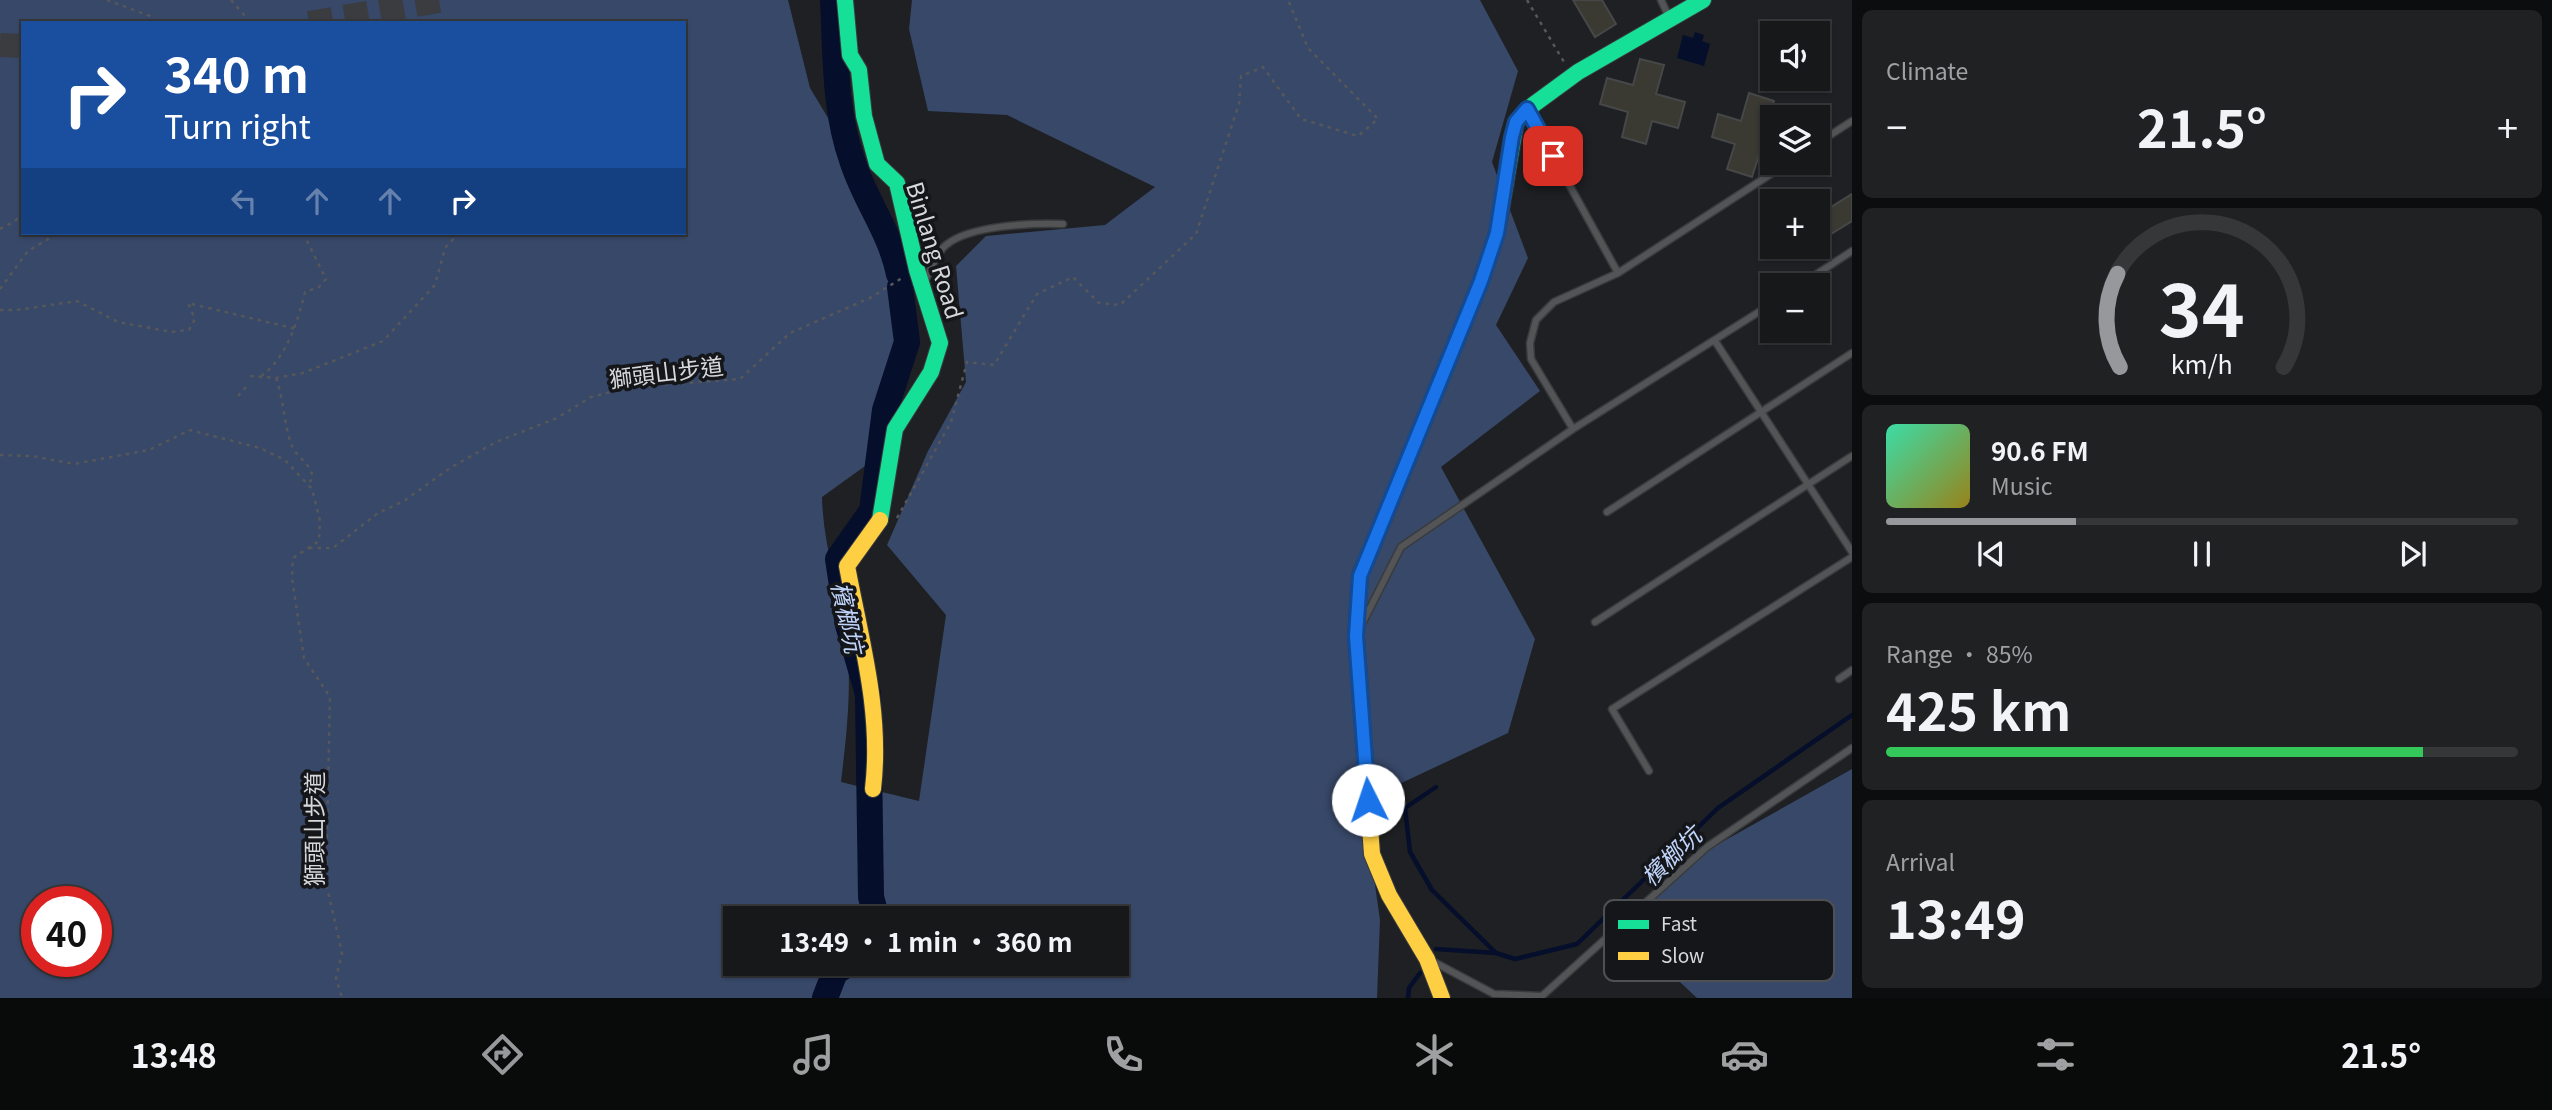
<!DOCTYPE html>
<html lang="en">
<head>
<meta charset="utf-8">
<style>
  body { margin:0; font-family:Georgia,"Noto Sans TC",serif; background:#1f2123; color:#f1f3f6; height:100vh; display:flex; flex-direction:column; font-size:26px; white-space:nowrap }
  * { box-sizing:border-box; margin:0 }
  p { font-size:23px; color:#9ea0a2 }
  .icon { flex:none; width:38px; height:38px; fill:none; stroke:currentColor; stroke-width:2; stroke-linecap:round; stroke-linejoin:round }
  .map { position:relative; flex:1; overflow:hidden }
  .panel { display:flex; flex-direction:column; gap:10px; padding:10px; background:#0c0d0e; width:700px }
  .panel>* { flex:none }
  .hud { position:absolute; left:21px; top:21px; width:665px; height:214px; border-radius:0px; box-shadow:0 2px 5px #0004,0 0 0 2px #353739; background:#1a4fa0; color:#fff; overflow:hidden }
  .controls { position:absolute; left:1760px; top:21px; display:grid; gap:14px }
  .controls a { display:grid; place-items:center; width:70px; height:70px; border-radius:0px; background:#16181a; box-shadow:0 2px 5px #0004,0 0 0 2px #353739; font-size:35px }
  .speed { position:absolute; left:21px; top:886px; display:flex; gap:14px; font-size:35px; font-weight:700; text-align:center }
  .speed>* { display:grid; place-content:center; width:91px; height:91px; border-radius:50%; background:#16181a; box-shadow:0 2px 5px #0004,0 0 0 2px #353739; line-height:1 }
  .speed .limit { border:10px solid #d22; background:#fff; color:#111 }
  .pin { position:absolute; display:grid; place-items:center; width:60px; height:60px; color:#fff; margin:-30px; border-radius:14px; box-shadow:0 4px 10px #0006 }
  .me { position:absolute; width:77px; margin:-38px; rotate:356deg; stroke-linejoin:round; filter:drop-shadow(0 0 5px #0008) }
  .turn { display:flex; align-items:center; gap:24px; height:147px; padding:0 28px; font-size:32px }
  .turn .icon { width:91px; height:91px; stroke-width:2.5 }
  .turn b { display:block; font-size:49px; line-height:60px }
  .lanes { display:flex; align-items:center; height:66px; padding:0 28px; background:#0003; justify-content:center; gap:35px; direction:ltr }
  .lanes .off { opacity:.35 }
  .big { font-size:52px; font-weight:700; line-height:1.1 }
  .panel .tile { flex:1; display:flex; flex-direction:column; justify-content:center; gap:10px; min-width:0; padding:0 24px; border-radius:10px; background:#1f2123 }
  .panel .dial { align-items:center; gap:0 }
  .dial svg { height:182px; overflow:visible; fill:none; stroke:#353739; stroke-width:7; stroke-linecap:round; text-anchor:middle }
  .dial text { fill:#f1f3f6; stroke:none }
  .song { display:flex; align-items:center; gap:21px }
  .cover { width:84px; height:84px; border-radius:10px; background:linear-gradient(135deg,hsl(160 70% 55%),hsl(50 70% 35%)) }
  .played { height:7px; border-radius:4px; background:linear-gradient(90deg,#96989b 30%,#353739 30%) }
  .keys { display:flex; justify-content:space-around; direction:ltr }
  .heat { display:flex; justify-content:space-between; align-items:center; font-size:38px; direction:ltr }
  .charge { height:10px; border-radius:5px; background:linear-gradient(90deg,#34c759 85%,#353739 0) }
  .trip { position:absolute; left:723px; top:906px; width:406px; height:70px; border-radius:0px; background:#16181a; box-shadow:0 2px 5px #0004,0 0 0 2px #353739; font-weight:700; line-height:70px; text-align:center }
  .tabs { display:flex; height:112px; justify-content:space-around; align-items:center; background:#090a0a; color:#9ea0a2 }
  .tabs .icon { width:49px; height:49px }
  .tabs .on { color:#96989b }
  .tabs b { font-size:32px; color:#f1f3f6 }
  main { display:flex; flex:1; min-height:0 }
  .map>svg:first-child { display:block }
</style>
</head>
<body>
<main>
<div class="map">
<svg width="1852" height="998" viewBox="0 0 1852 998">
  <rect width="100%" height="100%" fill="#1e2023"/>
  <path fill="#384868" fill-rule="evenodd" d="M0 0H788L810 88 854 161 914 306 872 461 822 497C823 548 841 595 847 646 852 690 846 739 841 782L919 801 946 615 887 545 928 451 966 382 956 266 986 236 1105 225 1155 187 1007 115 928 111 909 29 912 0H1480L1518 71 1492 162 1528 258 1496 325 1540 391 1441 467 1535 639 1508 733 1363 801 1380 920 1377 998H0ZM23 23H684V233H23ZM37 901H96V961H37ZM735 919H1116V964H735Z
    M1852 769V998H1697L1618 924 1681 865Z"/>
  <path fill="#050e2a" d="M1695 32 1704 35 1702 41 1710 44 1704 66 1677 58 1683 35 1693 38Z"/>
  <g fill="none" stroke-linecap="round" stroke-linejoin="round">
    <path stroke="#050e2a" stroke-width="4.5" d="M1436 787 1405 808 1410 852 1432 890 1496 953
      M1436 949 1496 953 1515 959 1577 944 1718 808 1852 715
      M1408 998 1409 988 1420 973"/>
    <path stroke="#050e2a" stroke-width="26" d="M833 0C836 54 834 109 852 160 865 201 890 231 899 274
      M877 919 871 897 868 694 848 625 838 559 872 511 885 410 907 342 900 287
      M825 998 835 972 848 964"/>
  </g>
  <path fill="#3a3a32" stroke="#464748" stroke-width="2" d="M1573 0H1602L1616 24 1595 37Z
    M1640 59 1664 65 1656 94 1685 102 1678 128 1652 121 1646 144 1622 137 1628 112 1600 104 1607 78 1633 85Z
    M1749 93 1774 101 1767 128 1773 130V155L1760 152 1752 177 1727 169 1735 144 1712 137 1718 114 1741 121Z
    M1852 194V221L1818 242V215Z"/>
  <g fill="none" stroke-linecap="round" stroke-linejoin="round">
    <path stroke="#3a3c3f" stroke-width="24" stroke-dasharray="24 12" stroke-linecap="butt" d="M309 23 444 0
      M0 45 23 46"/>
    <g stroke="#393b3d" stroke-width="9">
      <path id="lane" d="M1661 0 1669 17
        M1529 112 1618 273
        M1818 143 1852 121
        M924 283C930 272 936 253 946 245 970 225 1032 223 1063 224
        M1800 285 1852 251
        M1715 341 1852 552
        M1573 429 1531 359 1530 343 1536 320 1554 302 1618 273 1788 163
        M1607 512 1852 353
        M1363 622 1401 547 1573 429 1773 303
        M1595 622 1852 456
        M1839 679 1852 670
        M1649 771 1612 709 1852 557
        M1432 961 1494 994 1542 996 1707 847 1852 748"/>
    </g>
    <g stroke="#393b3d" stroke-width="18">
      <path id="fast" d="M845 0 850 55 859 70 864 116 877 164 897 183 917 270 940 343 931 372 895 429 880 520
        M1370 552 1481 281 1497 233 1516 122 1533 105 1578 72 1703 0"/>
    </g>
    <g stroke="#393b3d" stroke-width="18">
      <path id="slow" d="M1370 552 1360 575 1356 636 1372 854 1389 895 1427 959 1442 998
        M873 789C882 712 861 641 847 566L880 520"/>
    </g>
    <path stroke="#56575a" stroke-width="2.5" stroke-dasharray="3.5 5" stroke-linecap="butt" d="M107 0 150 16 155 23
      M231 0 251 23
      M1527 0 1564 62
      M0 229 15 221 23 212
      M0 289 28 251 50 238 47 233
      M0 310H17L77 301 118 322 172 332 189 330 195 319 188 303 296 329
      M250 376 276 378 303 373 383 341 435 285 445 248 459 233
      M261 376C286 359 298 321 305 292L319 287 326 279 303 233
      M276 378C284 400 284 426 292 446 298 459 310 462 313 478L308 484
      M238 396 248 385
      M0 455 32 456 74 464 149 450 190 430 260 448 285 460 312 489 320 521 319 541 293 558 292 578 304 658 330 697 326 883 342 953 336 978 342 998
      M897 518 951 422 967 362 994 365 1037 294 1073 277 1099 303 1120 305 1196 234 1239 104 1241 76 1263 67 1301 119 1358 136 1378 119 1308 48 1288 0
      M309 548H333L378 513 404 501 450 468 496 442 557 418 591 397 630 387 740 379 790 333 870 298 902 278"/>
    <use href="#lane" stroke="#535456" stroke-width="6"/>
    <use href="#fast" stroke="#16e098" stroke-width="16"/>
    <use href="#slow" stroke="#ffcf43" stroke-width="16"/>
  </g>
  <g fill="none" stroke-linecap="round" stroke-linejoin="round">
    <g stroke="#114b97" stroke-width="18">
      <path id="route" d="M1368 800 1356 636 1360 576 1481 281 1497 233 1512 137 1516 122 1527 109 1553 156"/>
    </g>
    <use href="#route" stroke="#1a73e8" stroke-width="12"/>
  </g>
  <g text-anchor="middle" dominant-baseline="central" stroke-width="7" stroke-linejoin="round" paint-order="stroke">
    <g font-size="23" fill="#d7d8db" stroke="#14161a">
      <text transform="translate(936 250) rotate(73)">Binlang Road</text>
      <text transform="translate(666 371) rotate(-7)">獅頭山步道</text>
      <text transform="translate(313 829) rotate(-90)">獅頭山步道</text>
    </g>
    <g font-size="24" font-style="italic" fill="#c0d4fa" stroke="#14161a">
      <text transform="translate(849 617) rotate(78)">檳榔坑</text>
      <text transform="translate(1670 855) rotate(-44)">檳榔坑</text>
    </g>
  </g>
  <rect x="1604" y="900" width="230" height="81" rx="10" fill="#14161a" stroke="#4e5054" stroke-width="2"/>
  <rect x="1618" y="920" width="31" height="9" fill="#16e098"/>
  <rect x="1618" y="952" width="31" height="8" fill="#ffcf43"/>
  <g font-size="19" fill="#d7d8db">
    <text x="1661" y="931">Fast</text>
    <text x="1661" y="963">Slow</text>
  </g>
</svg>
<div class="controls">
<a><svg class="icon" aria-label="sound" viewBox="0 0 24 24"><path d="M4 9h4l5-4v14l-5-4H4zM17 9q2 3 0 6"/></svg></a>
<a><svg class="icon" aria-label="layers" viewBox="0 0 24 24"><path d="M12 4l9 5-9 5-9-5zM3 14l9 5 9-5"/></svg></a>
<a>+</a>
<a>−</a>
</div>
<div class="speed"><div class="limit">40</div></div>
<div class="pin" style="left:1553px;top:156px;background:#d93025"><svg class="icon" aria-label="arrive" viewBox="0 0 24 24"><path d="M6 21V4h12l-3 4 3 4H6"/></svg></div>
<svg class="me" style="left:1368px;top:800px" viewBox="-20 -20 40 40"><circle r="19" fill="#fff"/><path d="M0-13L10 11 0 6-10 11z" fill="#1a73e8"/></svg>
<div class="trip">13:49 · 1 min · 360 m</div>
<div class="hud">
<div class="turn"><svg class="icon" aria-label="right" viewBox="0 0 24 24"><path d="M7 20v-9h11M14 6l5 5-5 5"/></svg><div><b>340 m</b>Turn right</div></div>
<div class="lanes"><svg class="icon off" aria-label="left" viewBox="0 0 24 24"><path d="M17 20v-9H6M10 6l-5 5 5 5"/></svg><svg class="icon off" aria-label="ahead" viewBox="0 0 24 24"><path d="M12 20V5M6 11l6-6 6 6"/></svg><svg class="icon off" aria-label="ahead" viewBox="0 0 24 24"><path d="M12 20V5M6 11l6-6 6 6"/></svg><svg class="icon" aria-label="right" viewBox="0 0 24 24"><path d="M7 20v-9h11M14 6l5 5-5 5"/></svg></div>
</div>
</div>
<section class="panel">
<div class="tile"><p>Climate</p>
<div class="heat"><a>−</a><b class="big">21.5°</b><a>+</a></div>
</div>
<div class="tile dial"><svg viewBox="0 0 100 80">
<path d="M14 69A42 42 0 1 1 86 69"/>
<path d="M14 69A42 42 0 0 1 13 28" stroke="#96989b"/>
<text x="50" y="56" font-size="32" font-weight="700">34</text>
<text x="50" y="72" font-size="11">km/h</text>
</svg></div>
<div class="tile">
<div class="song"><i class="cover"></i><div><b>90.6 FM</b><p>Music</p></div></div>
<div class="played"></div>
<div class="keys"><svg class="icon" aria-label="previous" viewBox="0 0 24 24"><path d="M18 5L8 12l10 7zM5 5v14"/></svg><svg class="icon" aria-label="pause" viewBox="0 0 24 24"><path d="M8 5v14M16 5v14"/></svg><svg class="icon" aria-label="next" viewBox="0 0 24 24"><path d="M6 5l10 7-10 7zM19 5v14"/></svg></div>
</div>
<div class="tile"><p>Range · 85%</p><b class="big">425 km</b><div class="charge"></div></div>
<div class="tile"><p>Arrival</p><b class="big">13:49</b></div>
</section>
</main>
<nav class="tabs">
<b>13:48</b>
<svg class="icon on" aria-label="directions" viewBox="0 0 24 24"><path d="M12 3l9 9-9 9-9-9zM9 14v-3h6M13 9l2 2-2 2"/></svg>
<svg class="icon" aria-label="music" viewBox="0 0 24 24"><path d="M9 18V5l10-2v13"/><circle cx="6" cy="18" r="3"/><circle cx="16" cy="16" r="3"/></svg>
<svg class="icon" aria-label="phone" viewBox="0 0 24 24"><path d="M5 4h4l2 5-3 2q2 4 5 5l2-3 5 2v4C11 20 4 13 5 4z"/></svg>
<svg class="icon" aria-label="climate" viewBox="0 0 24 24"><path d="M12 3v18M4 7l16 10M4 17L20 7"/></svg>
<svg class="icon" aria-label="car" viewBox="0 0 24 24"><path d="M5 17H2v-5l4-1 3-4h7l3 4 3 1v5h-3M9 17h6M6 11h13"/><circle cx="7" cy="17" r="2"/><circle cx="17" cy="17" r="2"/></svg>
<svg class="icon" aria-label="filters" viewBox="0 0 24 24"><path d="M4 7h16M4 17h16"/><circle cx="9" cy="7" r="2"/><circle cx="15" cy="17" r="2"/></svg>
<b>21.5°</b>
</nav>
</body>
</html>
